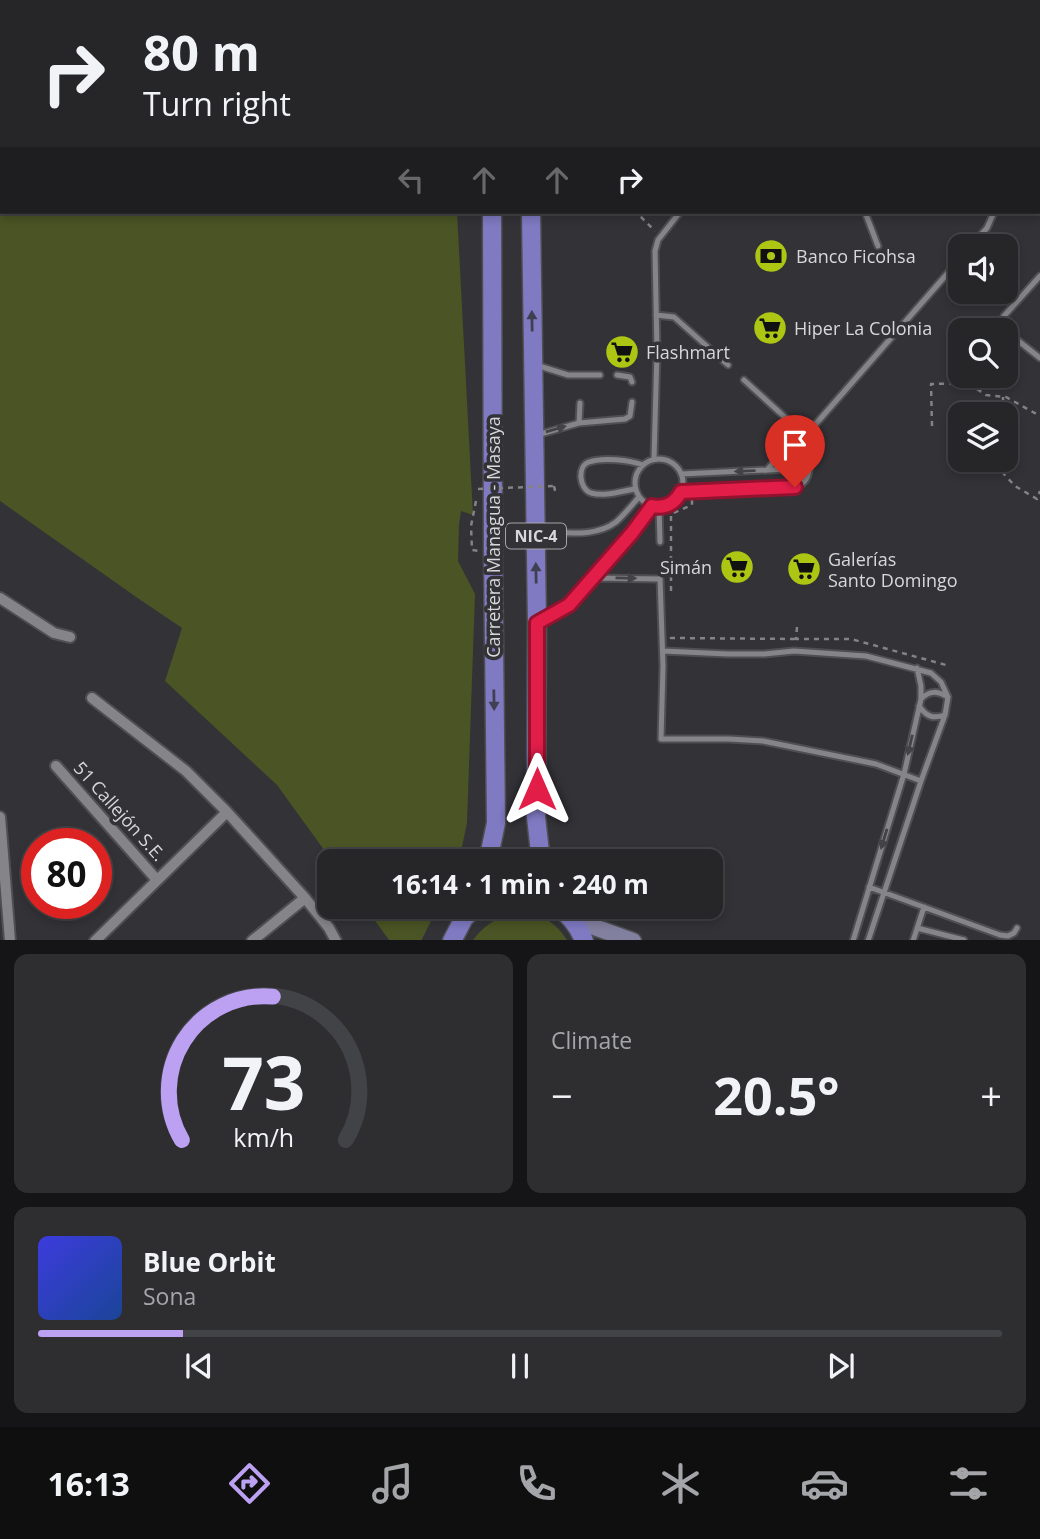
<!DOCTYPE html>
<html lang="en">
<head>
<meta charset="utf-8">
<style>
  body { margin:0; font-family:"Open Sans",sans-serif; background:#2e2e31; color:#f1f3f6; height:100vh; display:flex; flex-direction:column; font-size:26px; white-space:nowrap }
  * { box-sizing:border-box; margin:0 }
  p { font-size:23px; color:#a4a5a8 }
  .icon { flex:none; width:38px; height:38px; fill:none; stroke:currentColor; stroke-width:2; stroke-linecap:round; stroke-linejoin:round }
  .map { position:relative; height:940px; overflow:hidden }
  .details { display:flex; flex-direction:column; gap:14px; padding:14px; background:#151517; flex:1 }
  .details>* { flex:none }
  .hud { position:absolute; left:0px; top:0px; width:1041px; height:214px; box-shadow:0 4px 10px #0003,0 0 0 2px #424346; background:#262629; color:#f1f3f6; overflow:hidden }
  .buttons { position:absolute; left:948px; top:234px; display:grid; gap:14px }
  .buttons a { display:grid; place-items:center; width:70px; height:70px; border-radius:14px; background:#262629; box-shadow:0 4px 10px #0003,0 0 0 2px #424346; font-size:35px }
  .speed { position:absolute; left:21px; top:828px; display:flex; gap:14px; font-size:35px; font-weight:700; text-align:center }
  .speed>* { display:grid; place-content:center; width:91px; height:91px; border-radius:50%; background:#262629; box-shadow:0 4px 10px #0003,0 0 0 2px #424346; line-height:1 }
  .speed .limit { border:10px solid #d22; background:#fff; color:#111 }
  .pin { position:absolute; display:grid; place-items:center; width:60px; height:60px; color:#fff; margin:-72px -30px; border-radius:50% 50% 50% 0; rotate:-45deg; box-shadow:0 0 7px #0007 }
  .pin .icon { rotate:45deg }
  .me { position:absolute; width:77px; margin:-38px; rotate:0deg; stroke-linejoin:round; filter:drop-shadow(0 0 5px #0008) }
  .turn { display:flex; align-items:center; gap:24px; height:147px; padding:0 28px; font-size:32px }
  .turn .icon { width:91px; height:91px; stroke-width:2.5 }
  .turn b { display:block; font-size:49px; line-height:60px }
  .lanes { display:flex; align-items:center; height:66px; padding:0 28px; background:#0003; justify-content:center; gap:35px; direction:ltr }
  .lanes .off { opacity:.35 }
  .big { font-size:52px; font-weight:700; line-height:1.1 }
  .details .card { flex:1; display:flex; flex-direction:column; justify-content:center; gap:10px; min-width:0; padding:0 24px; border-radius:14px; background:#2e2e31 }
  .details .dial { align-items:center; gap:0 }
  .dial svg { height:182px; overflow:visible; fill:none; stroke:#424346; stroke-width:7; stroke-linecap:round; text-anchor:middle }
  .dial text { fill:#f1f3f6; stroke:none }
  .song { display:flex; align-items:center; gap:21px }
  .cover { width:84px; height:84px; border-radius:10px; background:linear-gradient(135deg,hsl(240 70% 55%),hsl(220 70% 35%)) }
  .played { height:7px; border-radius:4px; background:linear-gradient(90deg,#bca0f2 15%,#424346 15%) }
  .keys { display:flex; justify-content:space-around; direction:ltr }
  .heat { display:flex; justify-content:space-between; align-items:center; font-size:38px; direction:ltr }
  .details .tiles { flex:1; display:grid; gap:14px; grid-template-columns:1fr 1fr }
  .card:last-child { grid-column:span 2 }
  .trip { position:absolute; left:317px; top:849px; width:406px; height:70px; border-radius:14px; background:#262629; box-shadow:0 4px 10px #0003,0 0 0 2px #424346; font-weight:700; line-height:70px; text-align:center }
  .dock { display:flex; height:112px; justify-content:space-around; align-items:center; background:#0f0f10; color:#a4a5a8 }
  .dock .icon { width:49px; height:49px }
  .dock .active { color:#bca0f2 }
  .dock b { font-size:32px; color:#f1f3f6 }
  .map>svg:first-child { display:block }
</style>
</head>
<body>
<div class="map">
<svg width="1040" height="941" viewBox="0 0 1040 941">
  <rect width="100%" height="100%" fill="#323237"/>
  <path fill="#4a5424" d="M0 15 2 16V212H457L473 515 461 511 459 525 458 561 475 594 467 823 459 861H332L277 785 165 681 182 628 139 599 0 501Z
    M365 907H438L421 941 389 940Z
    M512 913C537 913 553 918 567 940H473C484 925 495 919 512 913Z"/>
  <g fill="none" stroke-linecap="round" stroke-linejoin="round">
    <g stroke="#4f4f53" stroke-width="9">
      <path id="service" d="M865 212 878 246
        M970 247 987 228 994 212
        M656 315 674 317 728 365
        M1006 331 1002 325 1004 316 1040 276
        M1006 331 1040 358
        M536 365 568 375H600
        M617 375 630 377 632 382
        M744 380 800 431 807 434 961 258
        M579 423 580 403
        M537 435 579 423 625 419 630 416 632 402
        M654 459 657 351 655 251 658 240 680 212
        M635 483a24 24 0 1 1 48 0a24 24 0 1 1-48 0Z
        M767 470 800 431
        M681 474 809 468
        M635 489C622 491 605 497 591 493 579 489 577 466 589 462 603 457 629 460 643 465
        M681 492 795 487C817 481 808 452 807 434
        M659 507 660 542
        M540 532C564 532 595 538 616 522 624 515 632 505 639 497
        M592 578 660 579
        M660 578 663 666 661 739H729L763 741 876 764 921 781
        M540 621 569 605 632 533 652 506
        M663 651 728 654H764L794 651 866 656 931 673 941 682 948 697 945 715 921 781 868 941
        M921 699C930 690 937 691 948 697
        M919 706C927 717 933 719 945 715
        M869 887 1000 935 1008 936 1014 933 1017 928
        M917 928 964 940
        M853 941 904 774 921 699V686L917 668
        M913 941 924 907"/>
    </g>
    <g stroke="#4f4f53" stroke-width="14">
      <path id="minor" d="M0 598 54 633 70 637
        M92 698 186 771 227 812 305 898 329 928 336 941
        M56 766 157 880
        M0 817 10 941
        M95 941 227 812
        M252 941 305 898"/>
    </g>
    <g stroke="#4f4f53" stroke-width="19">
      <path id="secondary" d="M570 916 586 924 633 941"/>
    </g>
    <g stroke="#4f4f53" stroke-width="21">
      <path id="trunk" d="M491 0V2
        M527 0V2
        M531 212 537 623 536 817 541 861
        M488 861 496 823 493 552 492 212
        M558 906C570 916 579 926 584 941
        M452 941 464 918 477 906"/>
    </g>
    <path stroke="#838387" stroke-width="2.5" stroke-dasharray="5 5" stroke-linecap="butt" d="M632 212 641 217 655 231
      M1003 397V415
      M932 426 931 384 968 383 986 395 1006 397 1040 416
      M1002 472 1015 486 1037 499 1040 491
      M554 486 556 495
      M476 501 471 526 472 550 479 551
      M671 591V514L692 505V499
      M797 627 796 639H851L946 665V663
      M671 637V638L796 639"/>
    <use href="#service" stroke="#848489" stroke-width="5"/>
    <use href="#minor" stroke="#848489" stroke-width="10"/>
    <use href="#secondary" stroke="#82809f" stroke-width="16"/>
    <use href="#trunk" stroke="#7f7ac2" stroke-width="18"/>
    <path stroke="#838387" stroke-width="2.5" stroke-dasharray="5 5" stroke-linecap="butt" d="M478 489 554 486"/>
  </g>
  <defs><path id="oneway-solid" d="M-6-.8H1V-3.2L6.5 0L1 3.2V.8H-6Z" transform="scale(1.75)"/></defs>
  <g fill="#414053">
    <use href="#oneway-solid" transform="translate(532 321) rotate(-91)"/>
    <use href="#oneway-solid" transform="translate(536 573) rotate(-91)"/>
    <use href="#oneway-solid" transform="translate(494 700) rotate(89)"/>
  </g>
  <g fill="#424247">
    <use href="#oneway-solid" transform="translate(556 429) rotate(-16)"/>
    <use href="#oneway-solid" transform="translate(745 471) rotate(178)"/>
    <use href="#oneway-solid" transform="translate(626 578) rotate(1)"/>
    <use href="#oneway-solid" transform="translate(910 745) rotate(103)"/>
    <use href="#oneway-solid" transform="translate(884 839) rotate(107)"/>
  </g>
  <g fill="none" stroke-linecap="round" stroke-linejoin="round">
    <g stroke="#92132f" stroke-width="18">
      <path id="route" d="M537 789V623L569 605 632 533 652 506C666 509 675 503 681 492L795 487"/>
    </g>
    <use href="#route" stroke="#e11d48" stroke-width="12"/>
  </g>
  <defs>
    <g id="bank-disc" transform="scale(1.75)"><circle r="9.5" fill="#acc613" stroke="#323237"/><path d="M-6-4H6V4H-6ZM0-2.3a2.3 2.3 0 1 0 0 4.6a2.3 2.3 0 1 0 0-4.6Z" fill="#111"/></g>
    <g id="supermarket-disc" transform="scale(1.75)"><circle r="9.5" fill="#acc613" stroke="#323237"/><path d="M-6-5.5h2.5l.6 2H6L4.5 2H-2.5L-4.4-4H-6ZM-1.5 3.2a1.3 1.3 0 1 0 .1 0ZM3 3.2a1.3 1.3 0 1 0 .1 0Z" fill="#111"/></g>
  </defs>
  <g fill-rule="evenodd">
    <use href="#bank-disc" x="771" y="256"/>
    <use href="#supermarket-disc" x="770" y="328"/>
    <use href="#supermarket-disc" x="622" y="352"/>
    <use href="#supermarket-disc" x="737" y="567"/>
    <use href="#supermarket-disc" x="804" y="569"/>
  </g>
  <g text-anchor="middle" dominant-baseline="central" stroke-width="7" stroke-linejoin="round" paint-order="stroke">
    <rect fill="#323237" stroke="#a6a6aa" stroke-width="2" x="506" y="523.5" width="60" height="25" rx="5"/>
    <g font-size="16" font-weight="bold" fill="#d8d8db">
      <text x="536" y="536">NIC-4</text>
    </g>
    <g font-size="18" fill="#d8d8db" stroke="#323237" text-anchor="start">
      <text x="796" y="256">Banco Ficohsa</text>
      <text x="794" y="328">Hiper La Colonia</text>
      <text x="646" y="352">Flashmart</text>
      <text x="828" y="559">Galerías<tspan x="828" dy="21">Santo Domingo</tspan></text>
      <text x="712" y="567" text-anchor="end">Simán</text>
    </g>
    <g font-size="18" fill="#d8d8db" stroke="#323237">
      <text transform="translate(493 537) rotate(-90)">Carretera Managua - Masaya</text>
      <text transform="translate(120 811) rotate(48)">51 Callejón S.E.</text>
    </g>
  </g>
</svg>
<div class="buttons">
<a><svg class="icon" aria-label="sound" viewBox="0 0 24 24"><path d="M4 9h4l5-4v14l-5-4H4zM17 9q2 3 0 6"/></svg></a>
<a><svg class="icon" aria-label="search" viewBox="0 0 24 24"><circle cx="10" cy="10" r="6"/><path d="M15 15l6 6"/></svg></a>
<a><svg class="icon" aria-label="layers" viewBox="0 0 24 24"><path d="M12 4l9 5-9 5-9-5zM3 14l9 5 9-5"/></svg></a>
</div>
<div class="speed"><div class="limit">80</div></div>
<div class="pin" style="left:795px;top:487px;background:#d93025"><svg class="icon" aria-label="arrive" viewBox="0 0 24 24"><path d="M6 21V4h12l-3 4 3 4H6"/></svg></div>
<svg class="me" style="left:537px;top:789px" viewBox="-20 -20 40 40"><path d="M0-17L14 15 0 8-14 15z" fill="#e11d48" stroke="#fff" stroke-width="4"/></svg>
<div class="trip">16:14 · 1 min · 240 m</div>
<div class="hud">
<div class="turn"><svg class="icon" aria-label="right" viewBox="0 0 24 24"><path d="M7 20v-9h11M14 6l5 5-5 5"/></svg><div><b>80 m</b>Turn right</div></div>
<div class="lanes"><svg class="icon off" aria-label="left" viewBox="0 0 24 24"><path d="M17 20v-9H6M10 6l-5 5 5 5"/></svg><svg class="icon off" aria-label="ahead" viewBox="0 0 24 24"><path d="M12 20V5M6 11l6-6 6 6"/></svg><svg class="icon off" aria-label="ahead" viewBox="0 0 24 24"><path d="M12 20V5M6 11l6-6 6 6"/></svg><svg class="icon" aria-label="right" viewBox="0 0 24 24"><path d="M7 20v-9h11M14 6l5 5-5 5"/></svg></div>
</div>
</div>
<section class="details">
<div class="tiles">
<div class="card dial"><svg viewBox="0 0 100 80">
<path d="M14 69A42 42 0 1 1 86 69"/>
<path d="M14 69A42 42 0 0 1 54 6" stroke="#bca0f2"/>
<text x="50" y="56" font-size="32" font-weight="700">73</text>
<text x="50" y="72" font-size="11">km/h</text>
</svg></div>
<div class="card"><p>Climate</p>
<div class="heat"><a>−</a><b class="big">20.5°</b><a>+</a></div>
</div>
<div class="card">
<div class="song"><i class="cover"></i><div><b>Blue Orbit</b><p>Sona</p></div></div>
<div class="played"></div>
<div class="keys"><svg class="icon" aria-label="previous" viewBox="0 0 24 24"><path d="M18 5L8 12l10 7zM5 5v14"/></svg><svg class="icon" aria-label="pause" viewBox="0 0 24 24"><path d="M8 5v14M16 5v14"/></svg><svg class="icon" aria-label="next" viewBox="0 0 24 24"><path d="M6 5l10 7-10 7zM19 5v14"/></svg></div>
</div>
</div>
</section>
<nav class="dock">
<b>16:13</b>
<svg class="icon active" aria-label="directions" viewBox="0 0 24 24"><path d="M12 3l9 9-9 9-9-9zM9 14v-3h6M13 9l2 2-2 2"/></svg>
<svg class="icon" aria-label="music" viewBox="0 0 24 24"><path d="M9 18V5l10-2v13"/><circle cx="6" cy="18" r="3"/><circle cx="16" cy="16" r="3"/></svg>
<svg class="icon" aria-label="phone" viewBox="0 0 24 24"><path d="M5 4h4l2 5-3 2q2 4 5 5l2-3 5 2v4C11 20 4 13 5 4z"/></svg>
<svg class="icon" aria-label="climate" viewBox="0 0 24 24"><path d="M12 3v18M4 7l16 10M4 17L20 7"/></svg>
<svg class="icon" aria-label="car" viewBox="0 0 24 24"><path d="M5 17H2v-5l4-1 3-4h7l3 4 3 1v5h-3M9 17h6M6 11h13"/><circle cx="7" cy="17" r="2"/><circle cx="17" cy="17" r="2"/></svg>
<svg class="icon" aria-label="filters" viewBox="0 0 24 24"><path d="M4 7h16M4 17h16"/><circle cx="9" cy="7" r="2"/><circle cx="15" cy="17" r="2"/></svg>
</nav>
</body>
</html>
